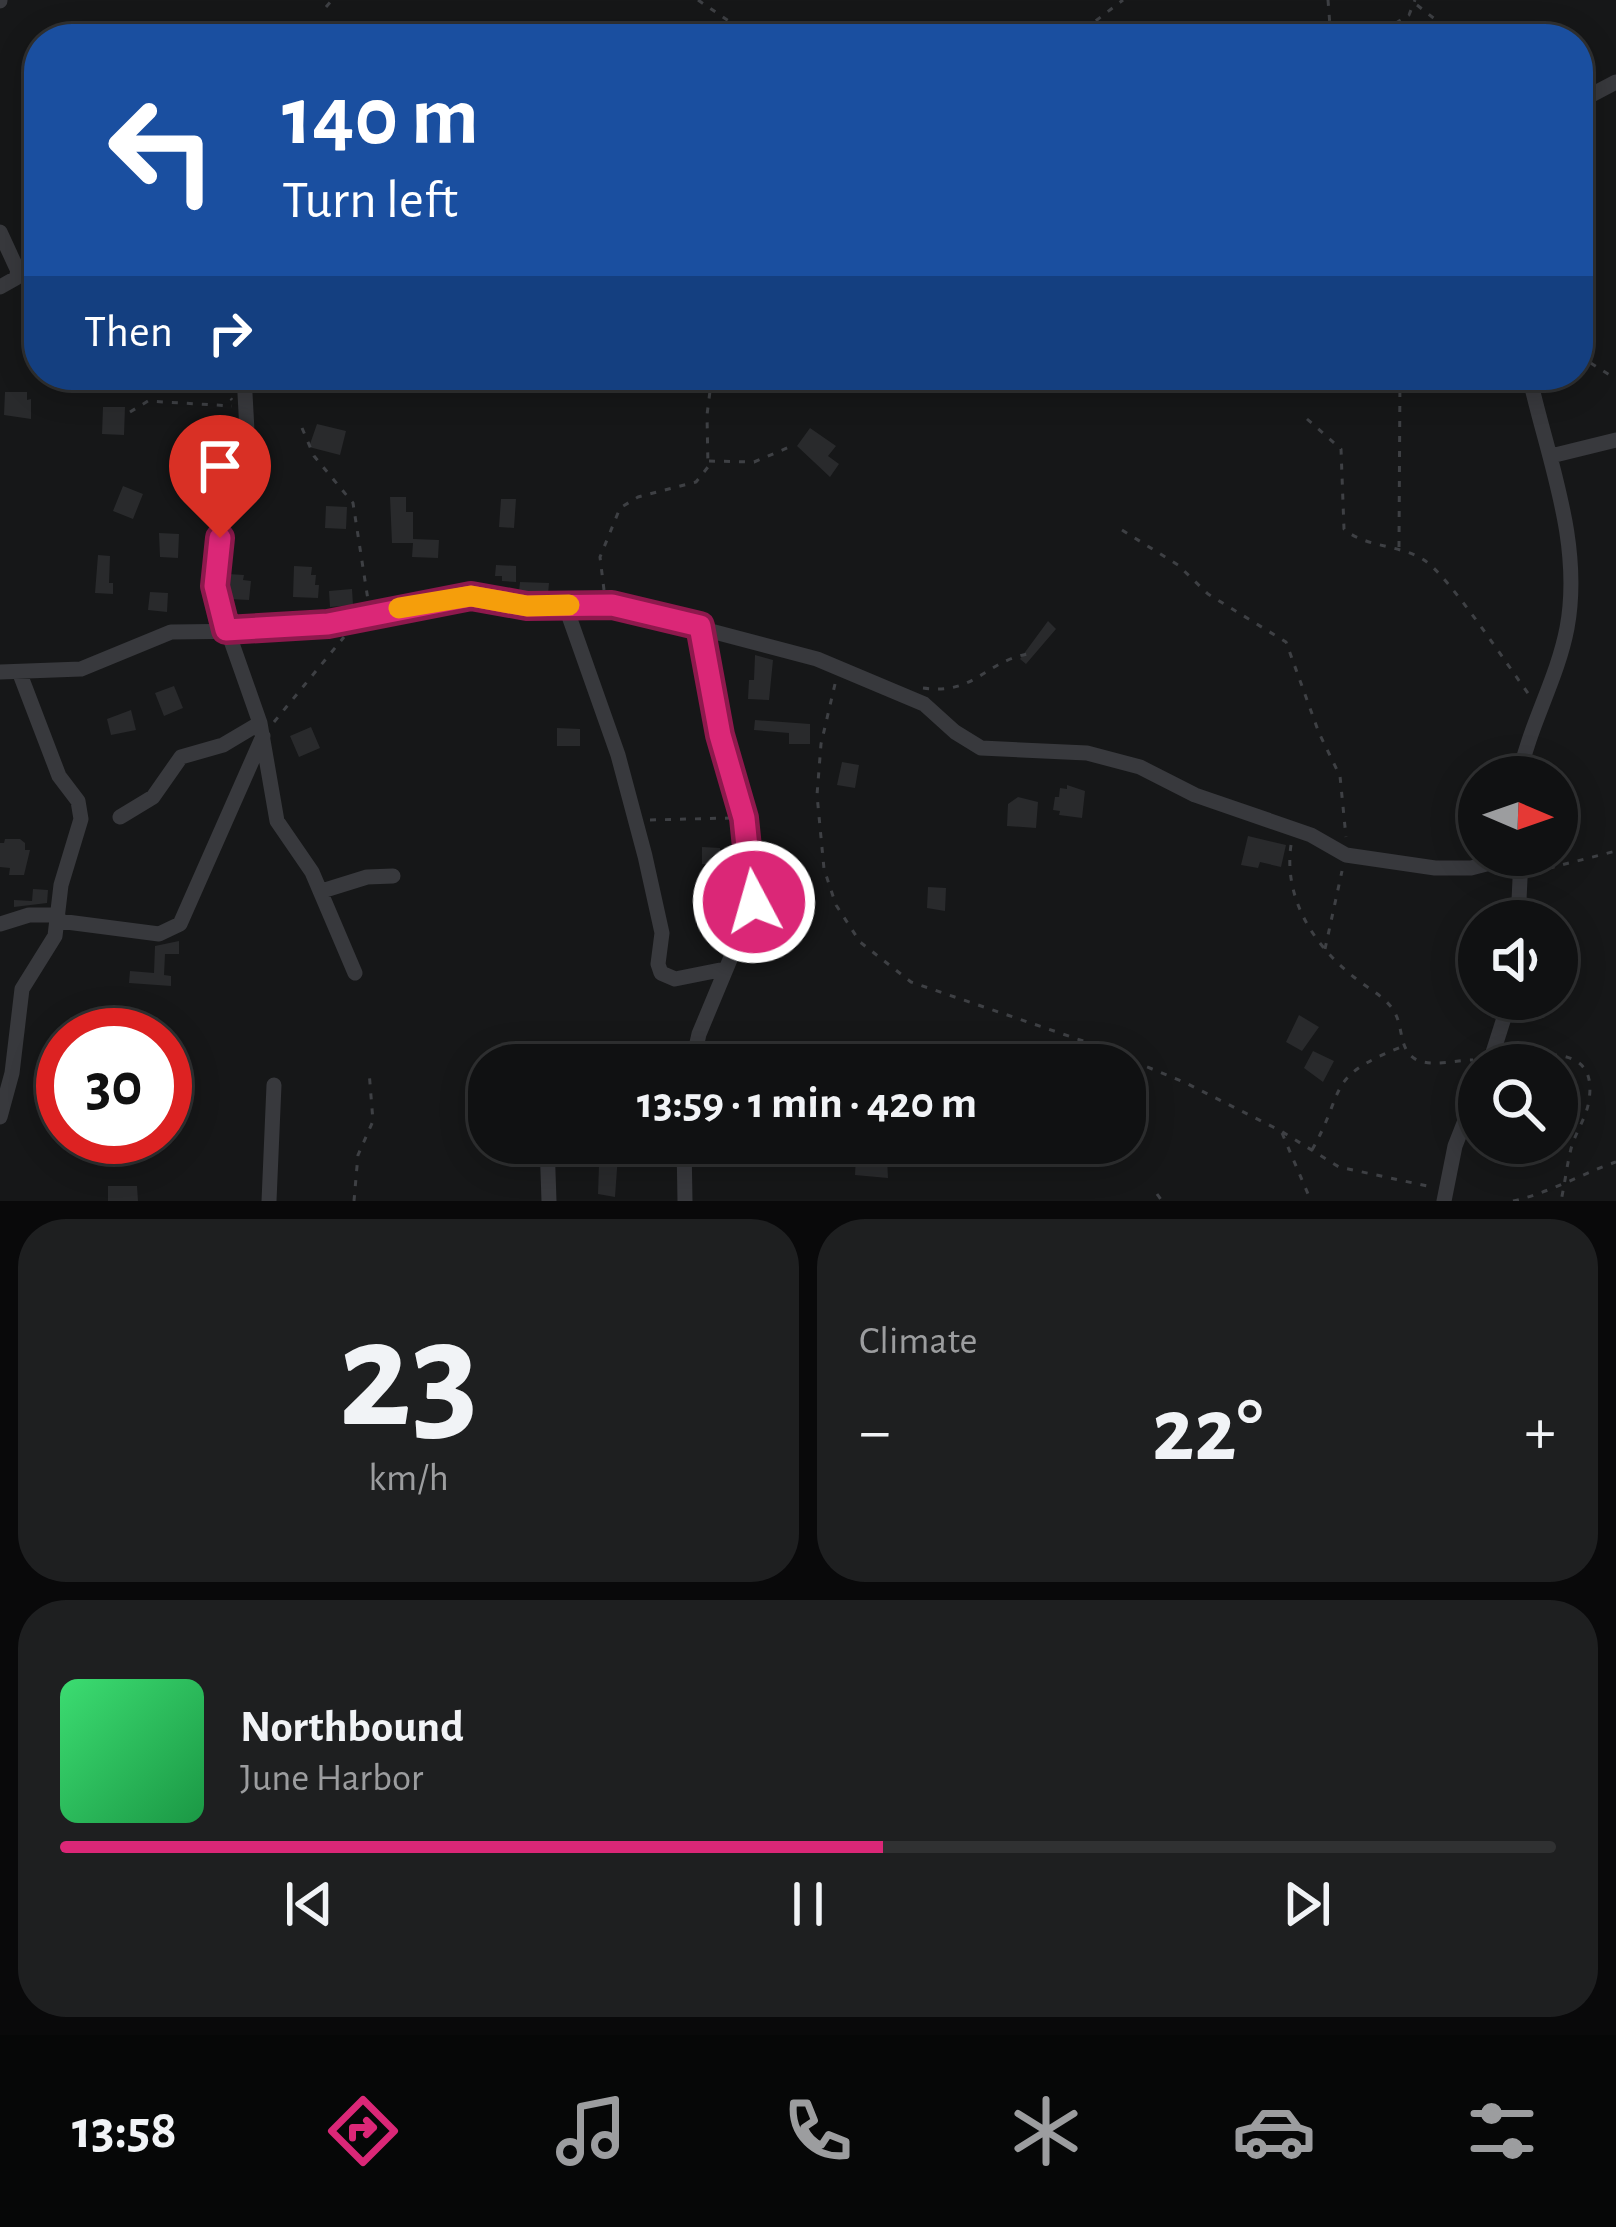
<!DOCTYPE html>
<html lang="en">
<head>
<meta charset="utf-8">
<style>
  body { margin:0; font-family:"Alegreya Sans",sans-serif; background:#1e1f20; color:#f1f3f6; height:100vh; display:flex; flex-direction:column; font-size:45px; white-space:nowrap }
  * { box-sizing:border-box; margin:0 }
  p { font-size:39px; color:#9c9d9f }
  .icon { flex:none; width:66px; height:66px; fill:none; stroke:currentColor; stroke-width:2; stroke-linecap:round; stroke-linejoin:round }
  .map { position:relative; height:1201px; overflow:hidden }
  .details { display:flex; flex-direction:column; gap:18px; padding:18px; background:#09090a; flex:1 }
  .details>* { flex:none }
  .banner { position:absolute; left:24px; top:24px; width:1569px; height:366px; border-radius:48px; box-shadow:0 6px 30px #0003,0 0 0 3px #303132; background:#1a4fa0; color:#fff; overflow:hidden }
  .needle { width:78px; rotate:92deg }
  .tools { position:absolute; left:1458px; top:756px; display:grid; gap:24px }
  .tools a { display:grid; place-items:center; width:120px; height:120px; border-radius:50%; background:#101112; box-shadow:0 6px 30px #0003,0 0 0 3px #303132; font-size:60px }
  .speed { position:absolute; left:36px; top:1008px; display:flex; gap:24px; font-size:60px; font-weight:700; text-align:center }
  .speed>* { display:grid; place-content:center; width:156px; height:156px; border-radius:50%; background:#101112; box-shadow:0 6px 30px #0003,0 0 0 3px #303132; line-height:1 }
  .speed .limit { border:18px solid #d22; background:#fff; color:#111 }
  .pin { position:absolute; display:grid; place-items:center; width:102px; height:102px; color:#fff; margin:-123px -51px; border-radius:50% 50% 50% 0; rotate:-45deg; box-shadow:0 0 12px #0007 }
  .pin .icon { rotate:45deg }
  .me { position:absolute; width:132px; margin:-66px; rotate:354deg; stroke-linejoin:round; filter:drop-shadow(0 0 9px #0008) }
  .turn { display:flex; align-items:center; gap:42px; height:252px; padding:0 60px; font-size:54px }
  .turn .icon { width:156px; height:156px; stroke-width:2.5 }
  .turn b { display:block; font-size:84px; line-height:102px }
  .then { display:flex; align-items:center; height:114px; padding:0 60px; background:#0003; gap:24px; font-size:45px }
  .big { font-size:90px; font-weight:700; line-height:1.1 }
  .details .tile { flex:1; display:flex; flex-direction:column; justify-content:center; gap:18px; min-width:0; padding:0 42px; border-radius:48px; background:#1e1f20 }
  .details .dial { align-items:center; gap:0 }
  .dial b { font-size:156px; line-height:1 }
  .song { display:flex; align-items:center; gap:36px }
  .cover { width:144px; height:144px; border-radius:18px; background:linear-gradient(135deg,hsl(140 70% 55%),hsl(140 70% 35%)) }
  .played { height:12px; border-radius:6px; background:linear-gradient(90deg,#db2777 55%,#303132 55%) }
  .keys { display:flex; justify-content:space-around; direction:ltr }
  .heat { display:flex; justify-content:space-between; align-items:center; font-size:66px; direction:ltr }
  .details .tiles { flex:1; display:grid; gap:18px; grid-template-columns:1fr 1fr }
  .tile:last-child { grid-column:span 2 }
  .trip { position:absolute; left:468px; top:1044px; width:678px; height:120px; border-radius:48px; background:#101112; box-shadow:0 6px 30px #0003,0 0 0 3px #303132; font-weight:700; line-height:120px; text-align:center }
  .tab-bar { display:flex; height:192px; justify-content:space-around; align-items:center; background:#060707; color:#9c9d9f }
  .tab-bar .icon { width:84px; height:84px }
  .tab-bar .active { color:#db2777 }
  .tab-bar b { font-size:54px; color:#f1f3f6 }
  .map>svg:first-child { display:block }
</style>
</head>
<body>
<div class="map">
<svg width="1616" height="1201" viewBox="0 0 1616 1201">
  <rect width="100%" height="100%" fill="#161718"/>
  <path fill="#292a2c" d="M5 392H27V400L31 399V419L4 415Z
    M103 407H125L124 435 102 434Z
    M317 424 346 431 340 455 309 447Z
    M810 428 836 446 828 456 839 464 830 477 797 446Z
    M123 486 143 494 133 519 113 511Z
    M390 497H406V512H413V539L439 540 438 558 412 557 413 543H392Z
    M501 499H516L514 528 499 527Z
    M326 506 347 507 346 529 325 528Z
    M159 533 179 534 178 558 160 557Z
    M98 555 110 556 109 583H113V594L95 593Z
    M496 565 516 566V582L502 581V576H495Z
    M294 566 312 567 311 575H316L315 585H319L318 598 293 597Z
    M228 574 244 575 243 580 251 581 249 600 229 599Z
    M520 582 549 583 548 594 519 592Z
    M352 589 353 605 330 607 329 591Z
    M150 592 168 593 167 612 148 610Z
    M1048 621 1056 629 1026 664 1020 659Z
    M755 655 773 660 769 700 748 699 749 680H754Z
    M174 686 183 708 164 716 155 693Z
    M131 710 136 730 111 735 107 719Z
    M755 720 810 724V744H789V733L754 730Z
    M311 727 320 748 299 757 290 736Z
    M557 728 580 729V746H557Z
    M842 762 859 765 855 788 837 785Z
    M1067 785 1085 791 1082 818 1059 815 1060 811 1053 810 1055 797H1059L1060 788 1067 789Z
    M1018 797 1038 802 1036 828 1007 826 1008 804Z
    M1248 836 1286 845 1281 867 1260 862 1258 868 1241 865Z
    M5 839H20L25 843V850H30L24 875H9L10 868 0 867V843H4Z
    M702 847 720 848V864H702Z
    M928 887 946 888 945 911 927 908Z
    M33 889 48 890 47 903 14 907V900L32 901Z
    M179 941V954H165L164 975 171 976V986L129 983 130 971 154 973 155 946Z
    M1299 1015 1319 1027 1302 1051 1286 1042Z
    M1313 1051 1334 1061 1323 1082 1304 1068Z
    M559 1145 618 1155 615 1197 598 1194 599 1165 560 1158Z
    M856 1156 887 1158 888 1178 855 1175Z
    M108 1186H137L138 1201H108Z"/>
  <g fill="none" stroke-linecap="round" stroke-linejoin="round">
    <path stroke="#3e4044" stroke-width="3" stroke-dasharray="6 9" stroke-linecap="butt" d="M698 0 755 39
      M1328 0 1331 39
      M1417 5 1460 39
      M326 7 332 0
      M1072 39 1123 0
      M1370 39 1409 15 1415 0
      M1578 355 1616 379
      M212 375 232 400
      M130 412 148 401 232 406
      M1307 419 1341 449 1344 529C1366 548 1399 544 1424 560 1449 576 1508 666 1530 696
      M302 428 314 456 353 503 368 600
      M709 461 754 462 794 445
      M1122 530 1178 565 1208 594 1286 642 1319 733 1340 776 1346 837
      M1399 547 1400 375
      M604 590 600 557 620 508 638 497 696 482 708 467 707 415 712 375
      M835 684 821 744 817 795 824 869 836 905 860 942 911 982 1089 1043 1186 1083 1281 1131 1339 1167 1432 1187
      M923 688C975 695 983 663 1027 654
      M274 722 344 637
      M650 820 730 818
      M1291 845C1283 900 1316 949 1359 981 1372 991 1385 997 1394 1011 1404 1028 1398 1050 1417 1060 1432 1067 1457 1060 1473 1060
      M1534 872 1616 851
      M1325 949 1342 871
      M1506 1059C1540 1054 1598 1043 1589 1100 1587 1116 1577 1130 1572 1145 1567 1163 1565 1183 1561 1201
      M1282 1133 1311 1201
      M1312 1150C1347 1088 1324 1078 1401 1047
      M1157 1194 1162 1201
      M354 1201 358 1155 373 1121 369 1071
      M1513 1201C1549 1193 1581 1174 1616 1162"/>
    <path stroke="#38393d" stroke-width="15" d="M0 1V0
      M1578 102 1616 82
      M0 232 18 271 16 278 0 287
      M244 375 247 431 226 510 216 566V598L260 723 277 821 312 872 355 973
      M1551 456 1616 440
      M565 605 618 755 645 856 662 933 658 964 661 973 675 979 725 969
      M0 672 81 669 171 632 258 631 328 624 471 596 527 606 612 605 817 659 924 704 955 732 981 748 1087 753 1140 767 1195 795 1311 835 1346 855 1435 868H1471L1498 861 1522 866
      M1519 777C1529 726 1557 680 1567 628 1583 542 1547 457 1529 375
      M120 817 153 797 181 757 223 745 260 723
      M322 891 367 877 393 876
      M59 921 159 934 180 924 263 736
      M1518 921 1521 858
      M0 924 29 915H58
      M692 1065 699 1034 754 902 756 881 744 818 720 735 700 626
      M1489 1065 1510 999
      M0 1117 12 1073 22 989 55 936 61 885 81 819 78 801 59 776 20 674
      M547 1143 549 1201
      M684 1143 685 1201
      M269 1201 274 1085
      M1444 1201 1455 1146 1479 1085"/>
  </g>
  <g fill="none" stroke-linecap="round" stroke-linejoin="round">
    <g stroke="#8e194d" stroke-width="30">
      <path id="route" d="M220 538 215 586 226 630 328 624 471 596 527 606 612 605 700 626 720 735 744 818 748 857 756 881 754 902"/>
    </g>
    <use href="#route" stroke="#db2777" stroke-width="21"/>
    <path stroke="#f59e0b" stroke-width="21" d="M399 608 471 596 527 606 569 605"/>
  </g>
</svg>
<div class="tools">
<a><svg class="needle" viewBox="-14 -14 28 28"><path d="M0-13l5 13h-10z" fill="#e53935"/><path d="M0 13l5-13h-10z" fill="#9c9d9f"/></svg></a>
<a><svg class="icon" aria-label="sound" viewBox="0 0 24 24"><path d="M4 9h4l5-4v14l-5-4H4zM17 9q2 3 0 6"/></svg></a>
<a><svg class="icon" aria-label="search" viewBox="0 0 24 24"><circle cx="10" cy="10" r="6"/><path d="M15 15l6 6"/></svg></a>
</div>
<div class="speed"><div class="limit">30</div></div>
<div class="pin" style="left:220px;top:538px;background:#d93025"><svg class="icon" aria-label="arrive" viewBox="0 0 24 24"><path d="M6 21V4h12l-3 4 3 4H6"/></svg></div>
<svg class="me" style="left:754px;top:902px" viewBox="-20 -20 40 40"><circle r="17" fill="#db2777" stroke="#fff" stroke-width="3"/><path d="M0-11L8 9 0 5-8 9z" fill="#fff"/></svg>
<div class="trip">13:59 · 1 min · 420 m</div>
<div class="banner">
<div class="turn"><svg class="icon" aria-label="left" viewBox="0 0 24 24"><path d="M17 20v-9H6M10 6l-5 5 5 5"/></svg><div><b>140 m</b>Turn left</div></div>
<div class="then">Then<svg class="icon" aria-label="right" viewBox="0 0 24 24"><path d="M7 20v-9h11M14 6l5 5-5 5"/></svg></div>
</div>
</div>
<section class="details">
<div class="tiles">
<div class="tile dial"><b>23</b><p>km/h</p></div>
<div class="tile"><p>Climate</p>
<div class="heat"><a>−</a><b class="big">22°</b><a>+</a></div>
</div>
<div class="tile">
<div class="song"><i class="cover"></i><div><b>Northbound</b><p>June Harbor</p></div></div>
<div class="played"></div>
<div class="keys"><svg class="icon" aria-label="previous" viewBox="0 0 24 24"><path d="M18 5L8 12l10 7zM5 5v14"/></svg><svg class="icon" aria-label="pause" viewBox="0 0 24 24"><path d="M8 5v14M16 5v14"/></svg><svg class="icon" aria-label="next" viewBox="0 0 24 24"><path d="M6 5l10 7-10 7zM19 5v14"/></svg></div>
</div>
</div>
</section>
<nav class="tab-bar">
<b>13:58</b>
<svg class="icon active" aria-label="directions" viewBox="0 0 24 24"><path d="M12 3l9 9-9 9-9-9zM9 14v-3h6M13 9l2 2-2 2"/></svg>
<svg class="icon" aria-label="music" viewBox="0 0 24 24"><path d="M9 18V5l10-2v13"/><circle cx="6" cy="18" r="3"/><circle cx="16" cy="16" r="3"/></svg>
<svg class="icon" aria-label="phone" viewBox="0 0 24 24"><path d="M5 4h4l2 5-3 2q2 4 5 5l2-3 5 2v4C11 20 4 13 5 4z"/></svg>
<svg class="icon" aria-label="climate" viewBox="0 0 24 24"><path d="M12 3v18M4 7l16 10M4 17L20 7"/></svg>
<svg class="icon" aria-label="car" viewBox="0 0 24 24"><path d="M5 17H2v-5l4-1 3-4h7l3 4 3 1v5h-3M9 17h6M6 11h13"/><circle cx="7" cy="17" r="2"/><circle cx="17" cy="17" r="2"/></svg>
<svg class="icon" aria-label="filters" viewBox="0 0 24 24"><path d="M4 7h16M4 17h16"/><circle cx="9" cy="7" r="2"/><circle cx="15" cy="17" r="2"/></svg>
</nav>
</body>
</html>
